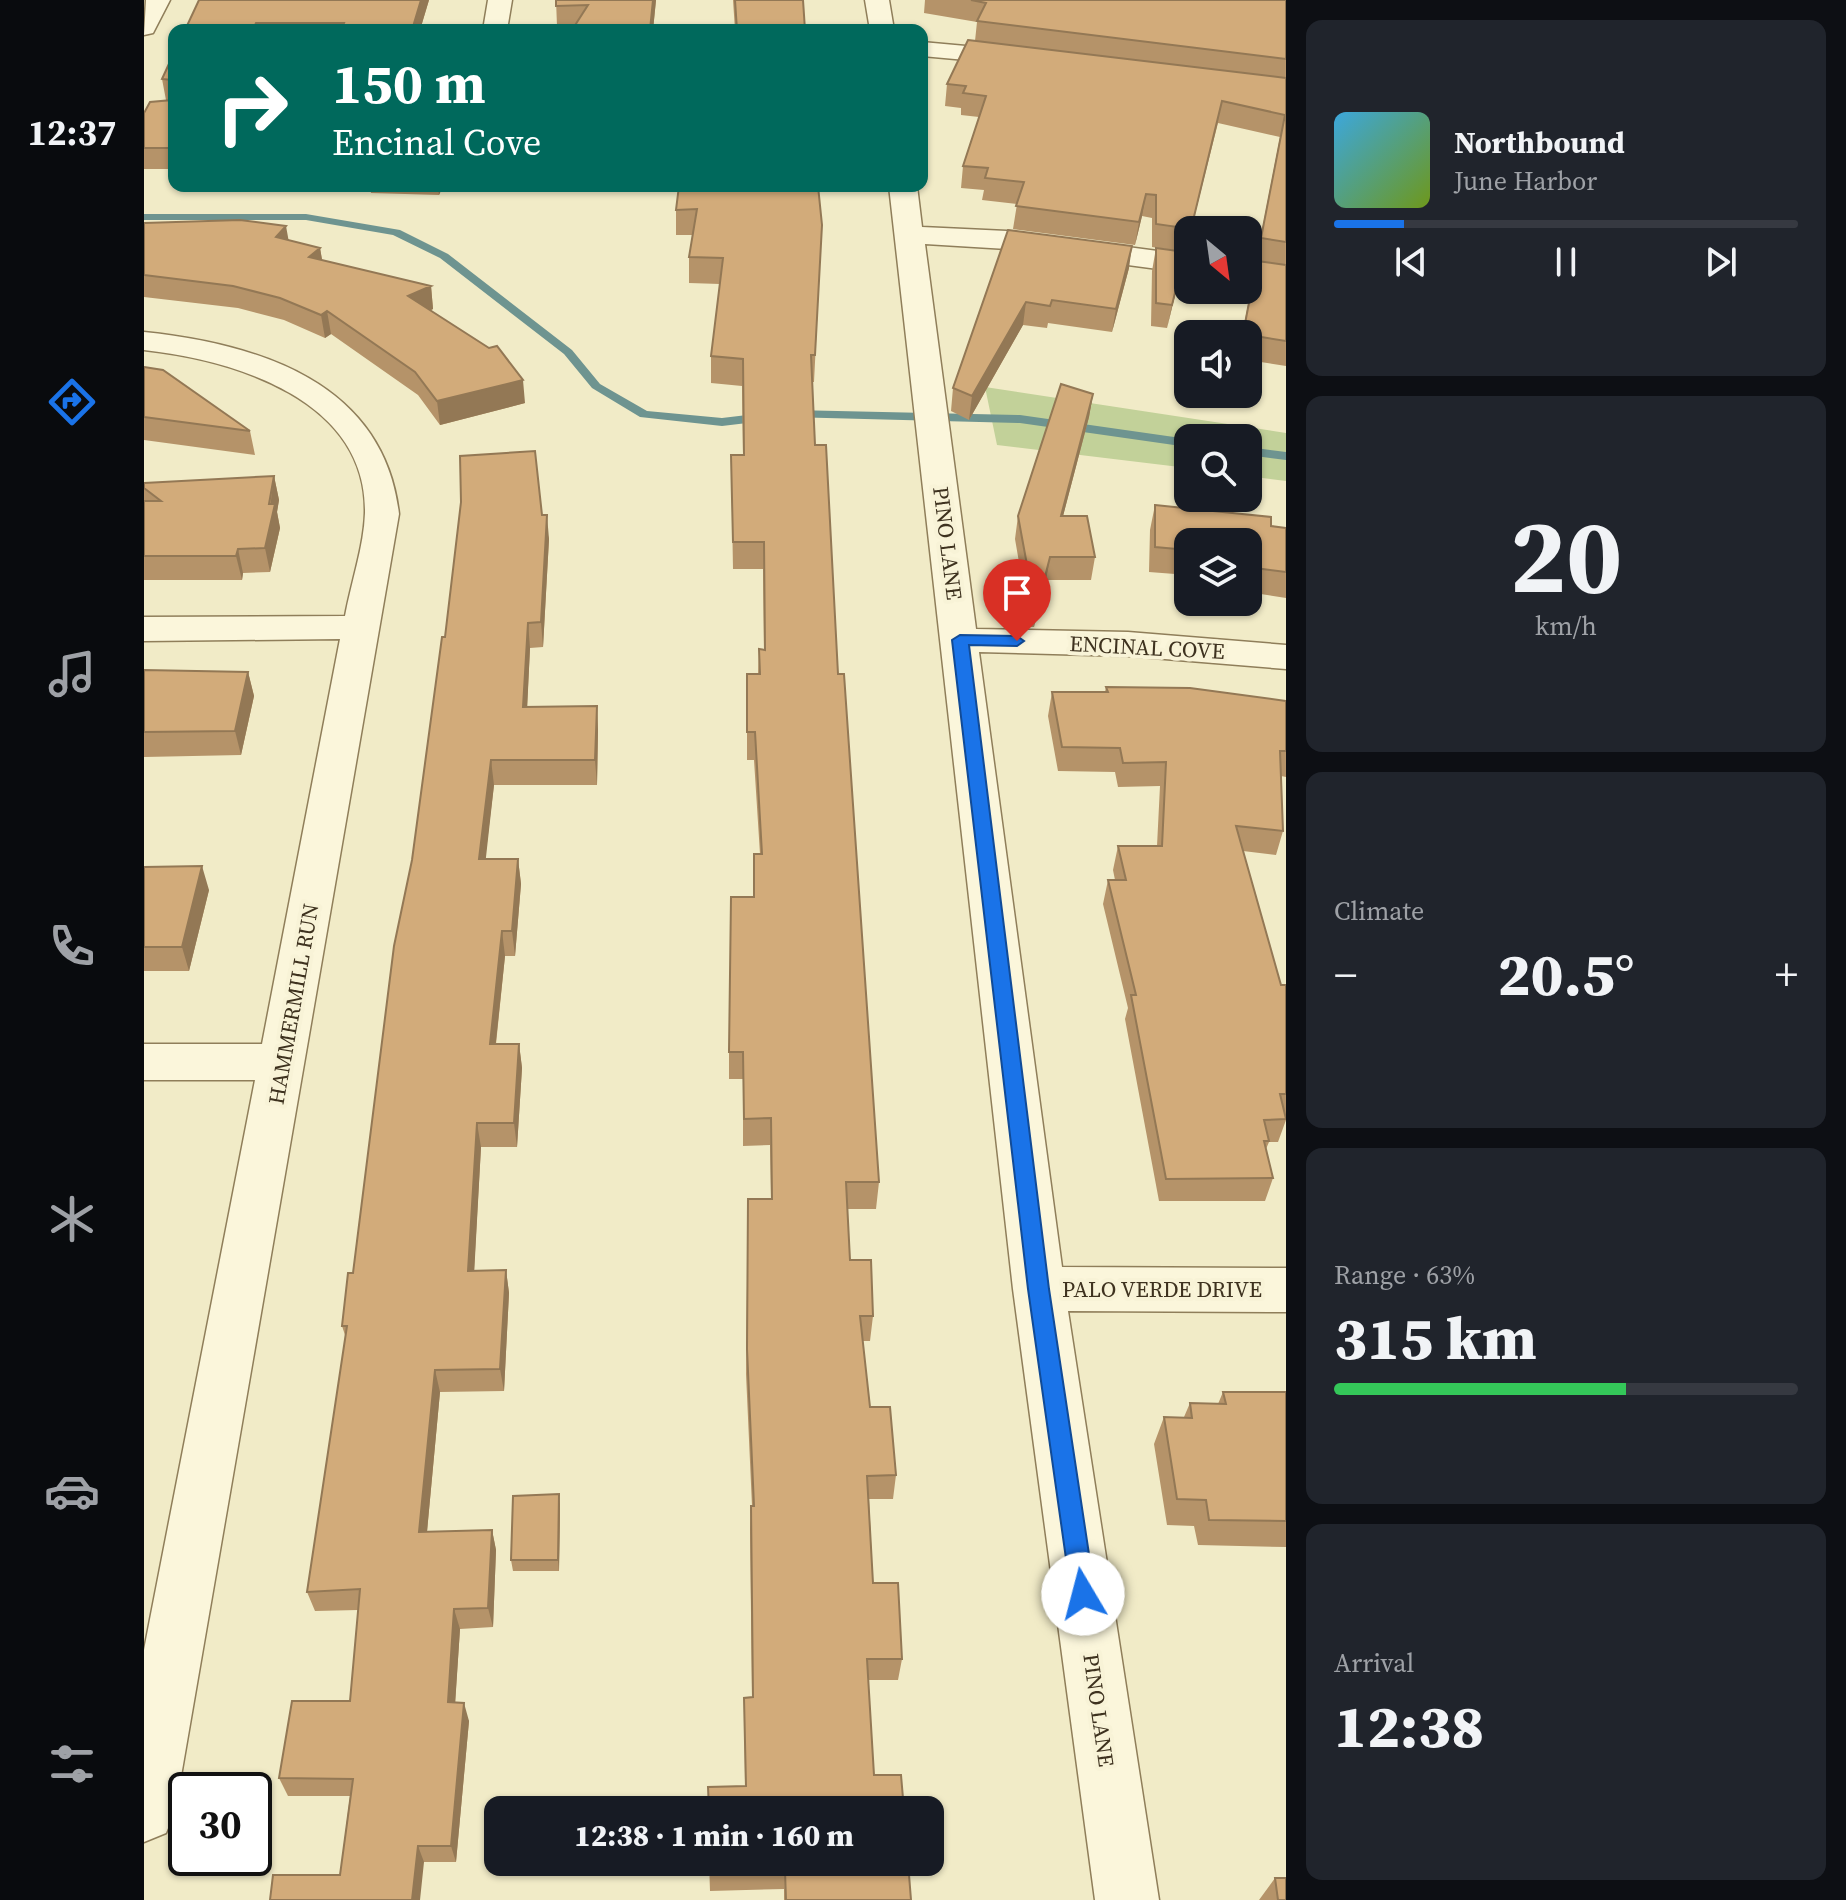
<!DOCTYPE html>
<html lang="en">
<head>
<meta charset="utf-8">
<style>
  body { margin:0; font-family:"Source Serif 4",serif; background:#20242c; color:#f1f3f6; height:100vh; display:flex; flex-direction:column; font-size:30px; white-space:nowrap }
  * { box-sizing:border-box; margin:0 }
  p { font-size:26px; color:#9ea1a6 }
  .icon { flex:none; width:44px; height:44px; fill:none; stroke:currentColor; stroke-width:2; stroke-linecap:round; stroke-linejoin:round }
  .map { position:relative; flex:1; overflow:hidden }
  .panel { display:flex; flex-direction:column; gap:20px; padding:20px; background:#0d0f14; width:560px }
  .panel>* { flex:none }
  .guide { position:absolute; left:24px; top:24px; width:760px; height:168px; border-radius:16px; box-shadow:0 2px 6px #0004; background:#00695c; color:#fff; overflow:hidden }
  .needle { width:52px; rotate:151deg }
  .fabs { position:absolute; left:1030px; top:216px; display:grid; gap:16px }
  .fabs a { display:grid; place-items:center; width:88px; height:88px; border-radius:16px; background:#171b24; box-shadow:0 2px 6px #0004; font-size:40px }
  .speed { position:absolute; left:24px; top:1772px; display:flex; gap:16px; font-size:40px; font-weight:700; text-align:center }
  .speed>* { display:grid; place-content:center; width:104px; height:104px; border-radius:50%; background:#171b24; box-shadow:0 2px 6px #0004; line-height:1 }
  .speed .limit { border:4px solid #111; border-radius:12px; background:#fff; color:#111 }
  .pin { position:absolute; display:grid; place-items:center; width:68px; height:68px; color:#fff; margin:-82px -34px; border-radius:50% 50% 50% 0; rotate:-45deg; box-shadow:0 0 8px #0007 }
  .pin .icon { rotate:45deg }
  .me { position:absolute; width:88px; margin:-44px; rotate:352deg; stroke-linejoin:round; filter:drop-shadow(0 0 6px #0008) }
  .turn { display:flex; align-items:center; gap:28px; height:168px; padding:0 32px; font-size:36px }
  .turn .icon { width:104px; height:104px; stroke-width:2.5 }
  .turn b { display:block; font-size:56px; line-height:68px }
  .big { font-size:60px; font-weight:800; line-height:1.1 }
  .panel .widget { flex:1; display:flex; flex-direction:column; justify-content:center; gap:12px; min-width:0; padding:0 28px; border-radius:16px; background:#20242c }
  .panel .dial { align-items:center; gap:0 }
  .dial b { font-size:104px; line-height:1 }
  .song { display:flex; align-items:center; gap:24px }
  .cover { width:96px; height:96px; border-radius:12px; background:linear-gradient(135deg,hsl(200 70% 55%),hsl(80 70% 35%)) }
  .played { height:8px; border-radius:4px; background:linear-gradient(90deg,#1a73e8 15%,#363941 15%) }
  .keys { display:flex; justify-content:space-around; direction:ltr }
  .heat { display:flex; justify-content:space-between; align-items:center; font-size:44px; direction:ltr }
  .charge { height:12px; border-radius:6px; background:linear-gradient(90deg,#34c759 63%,#363941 0) }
  .trip { position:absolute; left:340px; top:1796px; width:460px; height:80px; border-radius:16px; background:#171b24; box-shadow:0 2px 6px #0004; font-weight:800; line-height:80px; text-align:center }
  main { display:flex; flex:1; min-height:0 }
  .dock { display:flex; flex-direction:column; width:144px; justify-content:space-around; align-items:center; background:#090b0e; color:#9ea1a6 }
  .dock .icon { width:56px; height:56px }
  .dock .active { color:#1a73e8 }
  .dock b { font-size:36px; color:#f1f3f6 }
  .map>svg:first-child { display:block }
</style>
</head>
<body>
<main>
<nav class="dock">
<b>12:37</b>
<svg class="icon active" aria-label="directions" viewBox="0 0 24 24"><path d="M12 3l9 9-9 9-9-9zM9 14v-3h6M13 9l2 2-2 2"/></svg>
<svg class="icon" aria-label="music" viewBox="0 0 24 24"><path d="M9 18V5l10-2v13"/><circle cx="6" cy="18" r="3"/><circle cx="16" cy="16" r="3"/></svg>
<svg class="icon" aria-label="phone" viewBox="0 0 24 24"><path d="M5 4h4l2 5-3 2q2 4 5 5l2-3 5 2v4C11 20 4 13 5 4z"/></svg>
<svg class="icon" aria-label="climate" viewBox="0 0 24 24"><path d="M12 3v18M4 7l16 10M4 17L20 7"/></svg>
<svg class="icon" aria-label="car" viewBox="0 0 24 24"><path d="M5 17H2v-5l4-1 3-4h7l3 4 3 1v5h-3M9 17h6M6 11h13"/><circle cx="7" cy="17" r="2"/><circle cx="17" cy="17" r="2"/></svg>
<svg class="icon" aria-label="filters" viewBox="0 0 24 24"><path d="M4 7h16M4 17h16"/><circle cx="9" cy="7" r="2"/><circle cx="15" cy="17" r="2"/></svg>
</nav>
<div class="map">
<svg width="1142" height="1900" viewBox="0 0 1142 1900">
  <rect width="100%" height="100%" fill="#f1ebc7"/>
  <path fill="#c2d199" d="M841 387 1142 433V481L1104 476V438H1044V468L853 445Z"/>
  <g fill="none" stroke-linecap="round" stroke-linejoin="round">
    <path fill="#6e9490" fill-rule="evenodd" d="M0 214H162L256 230 304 254 428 350 456 384 503 411 578 418 621 413 627 417 621 421 578 426 496 417 448 388 420 354 296 258 249 235 162 220H0Z
      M648 410 876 415 1044 439V447L876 423 644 417 642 414Z
      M1104 447 1142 452V460L1104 455Z"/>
    <g stroke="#8f7e5a" stroke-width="3">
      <path id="minor" d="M2 0H26L9 33 0 35Z
        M344 0H368L363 30H339Z
        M721 0H745L750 30H726Z
        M778 42 877 51 889 58 877 65 778 56Z
        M745 186H773L778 227 863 231 1044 255V273L863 249 781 244 832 629 984 632 1142 645V669L984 656 835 652 918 1267 1142 1268V1312L924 1311 1015 1900H951L869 1289Z
        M1104 263 1142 268V286L1104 281Z
        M0 332C114 344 240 382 255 514L31 1811 22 1833 0 1842V1650L111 1080H0V1044H118L196 639 0 641V617L201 616C207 583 220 546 221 513 223 399 90 360 0 350Z"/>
    </g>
    <use href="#minor" fill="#fbf6db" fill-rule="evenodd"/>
  </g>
  <path fill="#b59369" d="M285 0 276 30H41Z
    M412 0H512L509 30H428L431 26H413Z
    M589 0H659L661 30H591Z
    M781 0H1142V366L1104 360V334H1098L1113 261 1126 263 1112 261 1136 137 1074 123 1047 230H1044V244L1042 252 1008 247V218L998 216 991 245 869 229 873 204 838 200 840 190 817 188 819 166 835 117 817 115V108L801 106 803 84 831 41 833 22 780 13Z
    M30 53V169H0V113L22 100 18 79Z
    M226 186H299L295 195 227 193Z
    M535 186 678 225 670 382H668L671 445 694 674 735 1182 732 1209H703L706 1260 729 1316 726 1341H719L726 1407 752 1475 749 1499H725L729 1583 758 1659 754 1680H724L601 1786 600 1698 608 1697 606 1529 607 1506H608L602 1374 604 1199H627L626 1145 599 1146V1079H585V1052L616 854 610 760H603V702L614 674 615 649 620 650 619 569H589L587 455H599L598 386 567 383V356L576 284 545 283V257L549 235H532V210Z
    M0 223 144 240 176 248 178 260 287 286 289 309 287 310 381 403 296 425 274 395 187 334 181 338 140 320 94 308 0 297Z
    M864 230 985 268 968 332 904 323 903 328 879 325 825 420 807 411 809 388Z
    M1012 248 1036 275 1023 328 1007 326 1008 271Z
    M0 367 106 431 111 455 0 440Z
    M949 394 945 417 919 516 951 557 947 580H902L890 627H886L871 539 874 516Z
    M130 476 135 500 133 512 136 528 126 572 99 573 98 580H0V483Z
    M1011 505 1142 528V598L1104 592V542H1044V575L1005 572 1006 530Z
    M398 515 405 539 399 647 386 648 383 707 453 706 454 731 453 785H350L341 859H374L377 884 371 956H361L352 1044H375L378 1068 373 1147H337L330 1270H362L365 1293 360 1391 296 1392 283 1532 348 1530 352 1550 349 1627 316 1629 311 1703 325 1721 312 1862H280L196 1875 206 1796H144L135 1778 206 1701 214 1610 171 1611 163 1592 202 1338 198 1326 209 1273 301 637Z
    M0 670 104 672 110 696 97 755 0 757Z
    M962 687 1142 701V777L1137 776 1139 831 1132 855 1099 851 1137 985H1142V1120L1134 1142H1125L1122 1149 1129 1178 1121 1201H1015L981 1019 984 1008 959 904 964 880H971L969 870 974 846H1013L1016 786 974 787 971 772 914 771 904 716 908 692H961Z
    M0 867 65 890 45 971H0Z
    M1079 1392H1142V1547L1054 1545 1050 1526 1023 1525 1010 1444 1020 1417H1040L1046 1403 1074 1404Z
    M415 1494 416 1505 415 1571H369L367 1560Z
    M565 1862H764L767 1900H640V1889L566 1891Z
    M1131 1878 1142 1900H1115Z"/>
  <path fill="#937855" d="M277 0H285L276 30H268Z
    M509 0H512L509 30H506Z
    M1078 101 1047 230H1046Z
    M294 186H299L295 195Z
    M1002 194 998 216 991 245 995 222Z
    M142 226 146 248 132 237Z
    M988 246 985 268 968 332 972 309Z
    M176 248 180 271 165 257Z
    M1041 252 1036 275 1023 328 1028 305Z
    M287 286 289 309 267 319 264 296Z
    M882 302 879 325 825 420 828 396Z
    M183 311 187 334 181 338 177 315Z
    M379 380 381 403 296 425 293 401Z
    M949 394 945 417 913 539 917 516Z
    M130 476 135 500 133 512 136 528 126 572 121 548Z
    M403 515 405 539 399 647 397 622Z
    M94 549 99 573 98 580 92 556Z
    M906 557 902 580 890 627 894 604Z
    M384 623 386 648 382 732 379 707Z
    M104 672 110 696 97 755 91 731Z
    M453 706 454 731 453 785 451 760Z
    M347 760 350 785 339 884 335 859Z
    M374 859 377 884 371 956 368 931Z
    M58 866 65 890 45 971 38 947Z
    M358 931 361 956 349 1069 346 1044Z
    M375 1044 378 1068 373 1147 370 1123Z
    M333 1123 337 1147 329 1294 324 1271Z
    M362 1270 365 1293 360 1391 356 1369Z
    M291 1370 296 1392 281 1553 275 1532Z
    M415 1494 416 1505 415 1571 414 1560Z
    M348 1530 352 1550 349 1627 344 1608Z
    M310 1609 316 1629 310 1721 304 1702Z
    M320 1703 325 1721 312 1862 307 1846Z
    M274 1846 280 1862 276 1900H268Z"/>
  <path fill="#d2ab7a" stroke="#937855" stroke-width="2" d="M55 0H277L268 30H197L200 23H112L109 30H41Z
    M412 0H509L506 30H428L444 5 412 6Z
    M591 0H659L661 30H593Z
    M827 0H1142V59L833 21 842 3Z
    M824 40 1142 78V242L1117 238 1141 115 1078 101 1047 229 1012 224V195L1002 194 995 222 872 206 880 182 841 178 844 168 819 166 842 96 819 93 822 86 803 84Z
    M30 53V148H0V113L6 102 28 100V80L18 79Z
    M535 186H674L678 225 671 355H667L671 445H682L694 674H700L735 1182H702L706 1260H727L729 1316H716L726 1407H746L752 1475 723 1476 729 1583H754L758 1659H723L730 1775H757L760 1810H565L564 1787 602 1786 600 1698 609 1697 607 1506H610L603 1349 604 1199H628L627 1118 600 1119 599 1052H585L587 897H610V854H618L611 732H603V674H616L615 649 621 650 620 542H589L587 455H600L599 359 567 356 579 258 545 257 553 209 532 210Z
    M96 220 142 226 132 237 176 248 165 257 287 286 264 296 345 348 353 346 379 380 293 401 271 372 183 311 177 315 136 298 89 286 0 275V223Z
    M864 230 988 246 972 309 908 300 906 306 882 302 828 396 809 388Z
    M1012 248 1041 252 1028 305 1012 303Z
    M1113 261 1142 265V341L1099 334Z
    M0 367 19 370 106 431 0 417Z
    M917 384 949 394 917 516H943L951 557H906L894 604 890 603 874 516Z
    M391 451 398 515H403L397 622 384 623 379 707 453 706 451 760H347L335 859H374L368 931H358L346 1044H375L370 1123H333L324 1271 362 1270 356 1369 291 1370 275 1532 348 1530 344 1608 310 1609 304 1702 320 1703 307 1846H274L268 1900H126L129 1875H196L209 1779 135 1778 148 1701H206L216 1589 163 1592 203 1326H198L204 1273H209L250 946 268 860 298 637H301L317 502 316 456Z
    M130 476 125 504H131L121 548 94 549 92 556H0V501H17L0 488V483Z
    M1011 505 1127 517V526L1142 528V572L1104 567V542H1044V550L1011 547Z
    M0 670 104 672 91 731 0 732Z
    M962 687 1046 688 1142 701V751H1136L1139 831 1092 826 1137 985H1142V1094H1136L1142 1119 1120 1120 1125 1141H1120L1129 1178 1022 1179 987 995H992L964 880H982L974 846H1018L1022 762 979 763 976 748 918 747 908 692H964Z
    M58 866 38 947H0V867Z
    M1079 1392H1142V1521L1065 1520 1062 1500 1033 1499 1020 1417 1048 1418 1046 1403 1082 1404Z
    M415 1494 414 1560H367L369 1496Z
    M565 1862H764L767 1900H642L641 1871 566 1873Z
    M1131 1878H1142V1900H1134Z"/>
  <path fill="#1a73e8" stroke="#114b97" stroke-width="2" d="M816 635 873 636 880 641 873 646 825 645 905 1289 951 1594 947 1602 939 1606 930 1602 927 1594 884 1289 808 640Z"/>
  <g text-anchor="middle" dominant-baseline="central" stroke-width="8" stroke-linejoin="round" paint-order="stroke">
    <g font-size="22" fill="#3e321f" stroke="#f8f3d7">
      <text transform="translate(804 543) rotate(83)">PINO LANE</text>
      <text transform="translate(1003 647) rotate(3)">ENCINAL COVE</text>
      <text transform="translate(149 1004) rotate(-80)">HAMMERMILL RUN</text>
      <text x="1018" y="1289">PALO VERDE DRIVE</text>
      <text transform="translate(955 1710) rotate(82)">PINO LANE</text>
    </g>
  </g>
</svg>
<div class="fabs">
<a><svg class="needle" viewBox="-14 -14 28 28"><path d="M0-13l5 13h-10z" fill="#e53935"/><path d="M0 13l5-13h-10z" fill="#9ea1a6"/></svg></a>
<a><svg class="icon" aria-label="sound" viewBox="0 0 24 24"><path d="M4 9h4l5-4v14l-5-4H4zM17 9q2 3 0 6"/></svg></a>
<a><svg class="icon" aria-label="search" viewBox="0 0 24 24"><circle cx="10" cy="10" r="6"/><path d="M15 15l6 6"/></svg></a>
<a><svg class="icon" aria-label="layers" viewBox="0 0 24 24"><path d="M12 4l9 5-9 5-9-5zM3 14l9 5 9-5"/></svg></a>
</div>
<div class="speed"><div class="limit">30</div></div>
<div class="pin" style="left:873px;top:641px;background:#d93025"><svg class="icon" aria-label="arrive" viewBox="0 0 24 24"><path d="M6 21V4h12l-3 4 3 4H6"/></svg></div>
<svg class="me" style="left:939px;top:1594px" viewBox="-20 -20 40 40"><circle r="19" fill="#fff"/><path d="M0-13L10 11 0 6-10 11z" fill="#1a73e8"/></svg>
<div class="trip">12:38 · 1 min · 160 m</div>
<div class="guide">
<div class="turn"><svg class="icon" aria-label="right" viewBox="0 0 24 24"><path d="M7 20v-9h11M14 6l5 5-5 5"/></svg><div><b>150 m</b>Encinal Cove</div></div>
</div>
</div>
<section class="panel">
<div class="widget">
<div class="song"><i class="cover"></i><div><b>Northbound</b><p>June Harbor</p></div></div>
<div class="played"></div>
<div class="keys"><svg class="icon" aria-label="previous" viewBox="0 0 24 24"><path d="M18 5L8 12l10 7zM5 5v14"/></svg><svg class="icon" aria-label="pause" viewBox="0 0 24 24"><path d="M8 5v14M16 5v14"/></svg><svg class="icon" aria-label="next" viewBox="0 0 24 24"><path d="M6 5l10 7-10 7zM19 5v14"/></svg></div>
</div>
<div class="widget dial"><b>20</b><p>km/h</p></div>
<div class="widget"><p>Climate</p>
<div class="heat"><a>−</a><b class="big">20.5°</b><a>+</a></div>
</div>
<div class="widget"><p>Range · 63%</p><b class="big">315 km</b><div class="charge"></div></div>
<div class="widget"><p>Arrival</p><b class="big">12:38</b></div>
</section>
</main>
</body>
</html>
